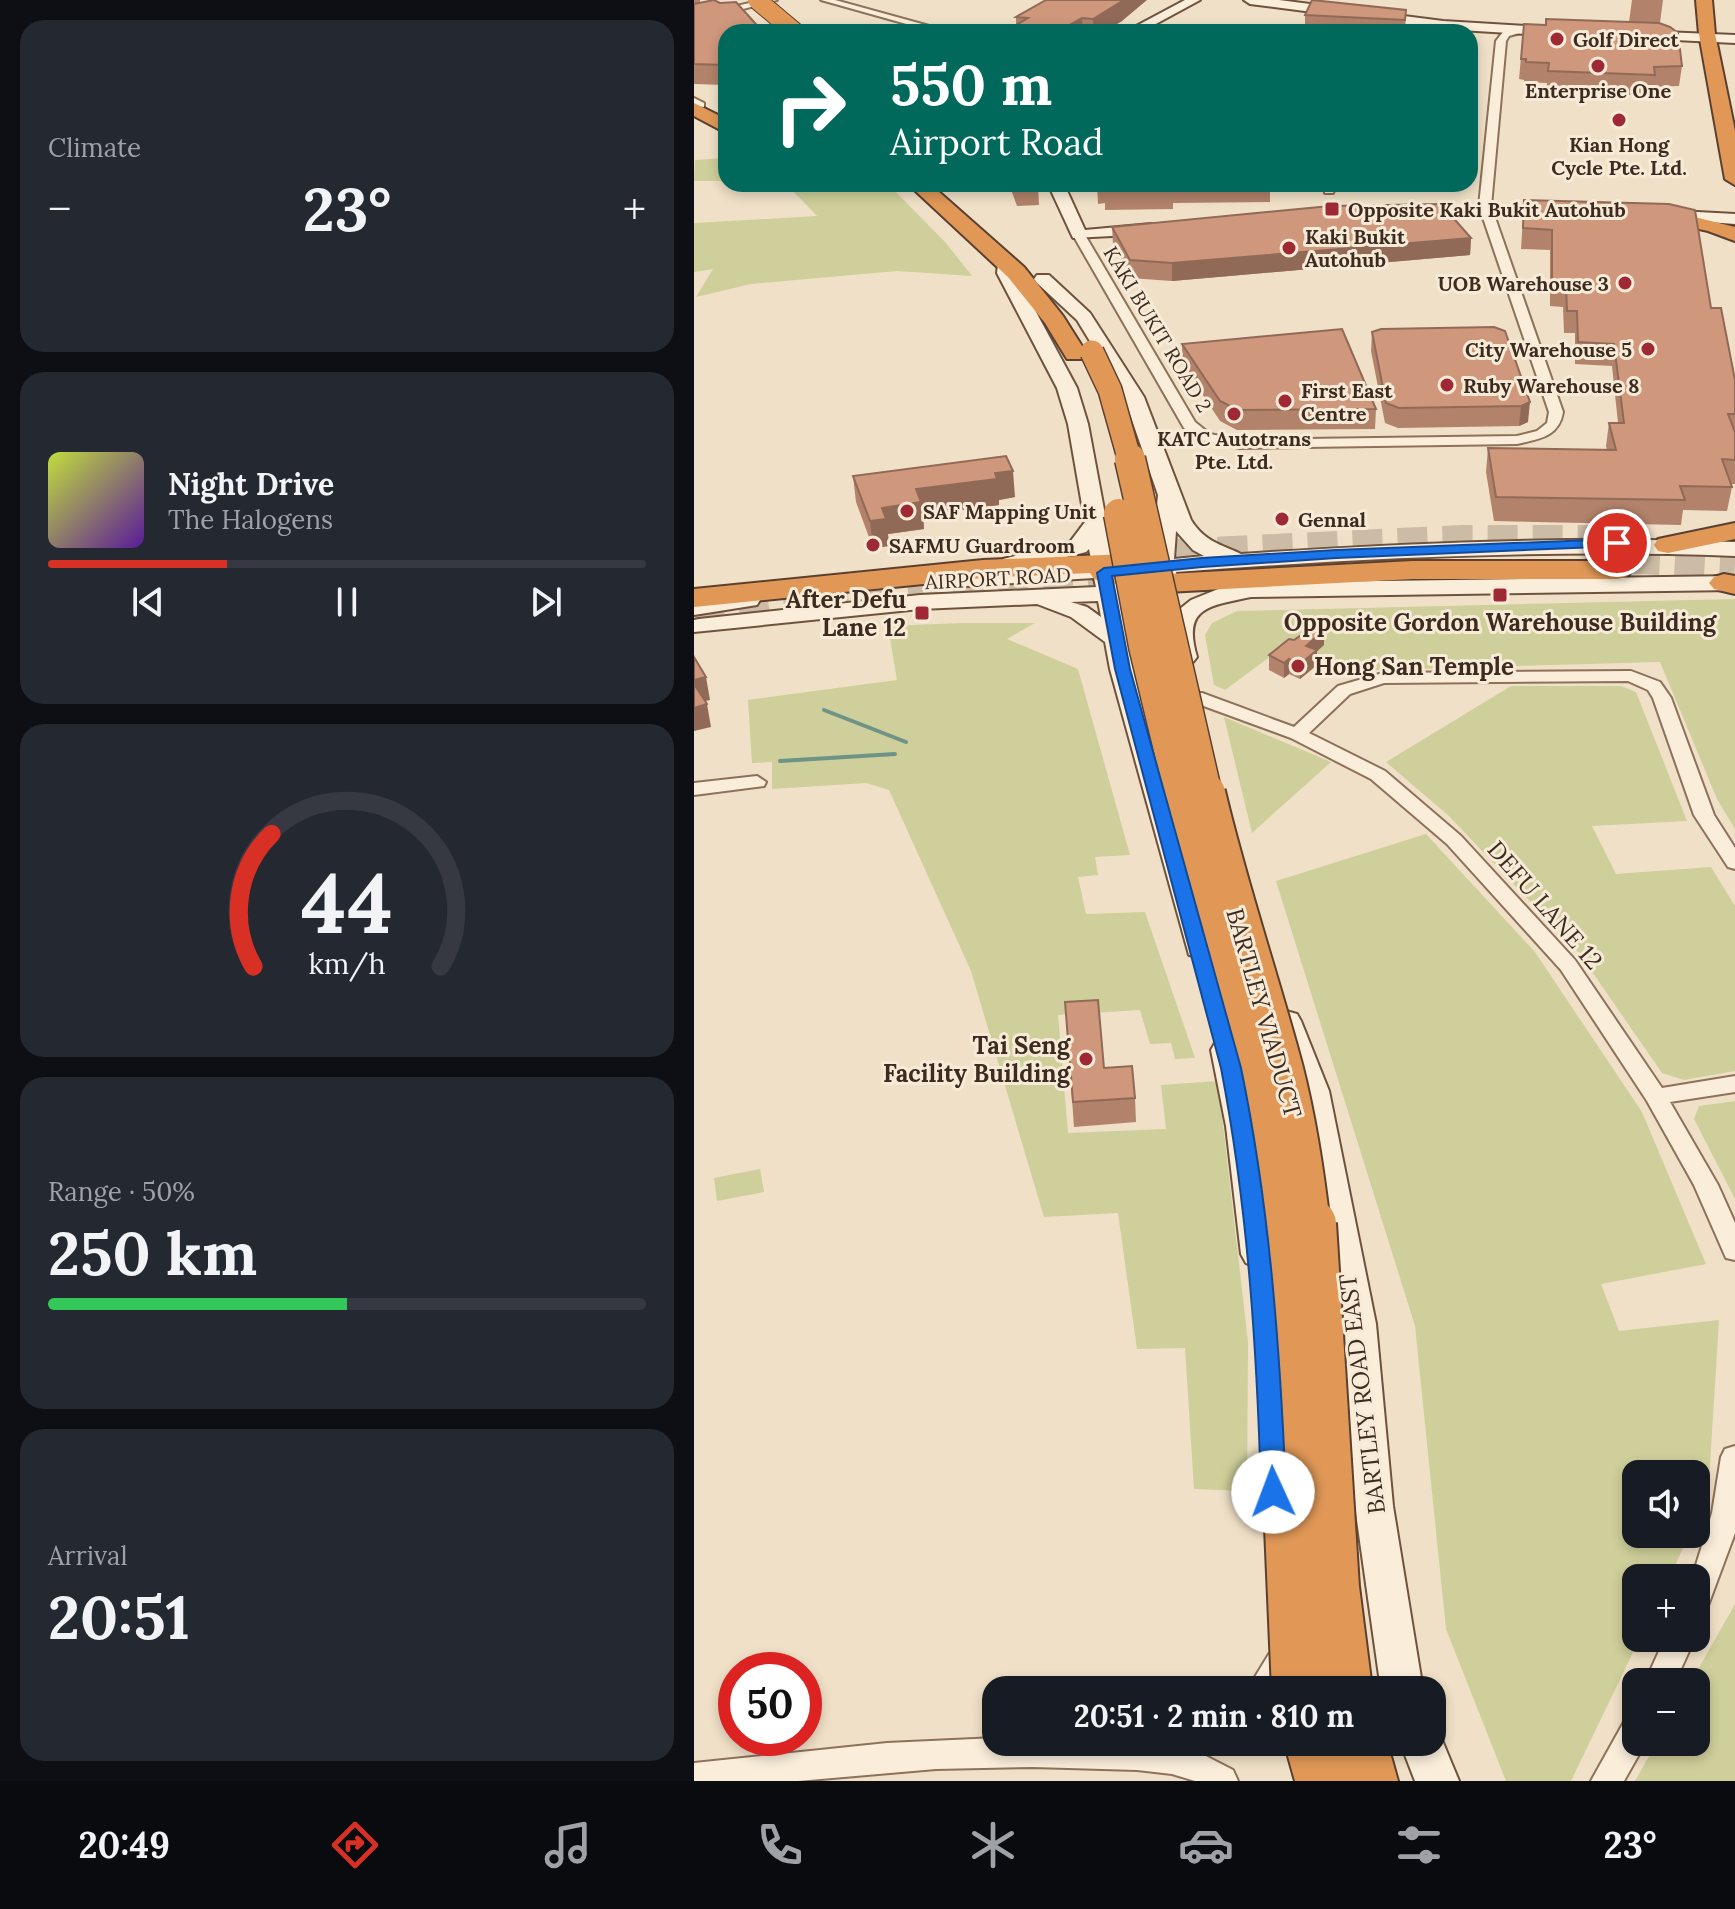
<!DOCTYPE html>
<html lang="en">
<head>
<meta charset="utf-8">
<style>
  body { margin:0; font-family:Lora,serif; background:#242831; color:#f1f3f6; height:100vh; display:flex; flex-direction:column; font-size:30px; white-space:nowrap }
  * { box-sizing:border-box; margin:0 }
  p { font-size:26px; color:#9ea1a6 }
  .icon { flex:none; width:44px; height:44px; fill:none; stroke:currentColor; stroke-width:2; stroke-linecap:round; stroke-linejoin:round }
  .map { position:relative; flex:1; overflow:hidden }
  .drawer { display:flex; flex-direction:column; gap:20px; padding:20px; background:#0d0f14; width:694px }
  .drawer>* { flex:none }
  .top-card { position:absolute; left:24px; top:24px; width:760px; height:168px; border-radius:24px; box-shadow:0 4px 12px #0003; background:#00695c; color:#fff; overflow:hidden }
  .buttons { position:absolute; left:928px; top:1460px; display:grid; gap:16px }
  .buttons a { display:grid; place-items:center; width:88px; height:88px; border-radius:16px; background:#171b24; box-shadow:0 4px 12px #0003; font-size:40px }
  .speed { position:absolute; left:24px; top:1652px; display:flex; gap:16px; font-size:40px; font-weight:700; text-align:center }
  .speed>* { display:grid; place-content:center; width:104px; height:104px; border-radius:50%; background:#171b24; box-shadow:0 4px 12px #0003; line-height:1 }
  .speed .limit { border:12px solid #d22; background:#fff; color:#111 }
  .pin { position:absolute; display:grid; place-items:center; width:68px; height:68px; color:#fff; margin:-34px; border:4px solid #fff; border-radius:50%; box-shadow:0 2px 8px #0007 }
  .me { position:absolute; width:88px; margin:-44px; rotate:358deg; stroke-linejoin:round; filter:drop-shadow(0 0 6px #0008) }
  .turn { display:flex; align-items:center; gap:28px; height:168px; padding:0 40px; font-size:36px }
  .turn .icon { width:104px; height:104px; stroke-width:2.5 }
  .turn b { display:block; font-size:56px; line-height:68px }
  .big { font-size:60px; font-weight:800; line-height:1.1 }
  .drawer .card { flex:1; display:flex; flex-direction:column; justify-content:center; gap:12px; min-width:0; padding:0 28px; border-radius:24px; background:#242831 }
  .drawer .dial { align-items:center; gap:0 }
  .dial svg { height:208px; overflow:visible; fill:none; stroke:#363941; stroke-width:7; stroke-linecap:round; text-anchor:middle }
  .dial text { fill:#f1f3f6; stroke:none }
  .song { display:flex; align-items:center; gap:24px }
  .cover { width:96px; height:96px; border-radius:12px; background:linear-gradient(135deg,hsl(70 70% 55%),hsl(270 70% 35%)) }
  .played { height:8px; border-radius:4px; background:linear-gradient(90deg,#d93025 30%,#363941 30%) }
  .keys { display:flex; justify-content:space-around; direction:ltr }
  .heat { display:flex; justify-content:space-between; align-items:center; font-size:44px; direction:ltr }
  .charge { height:12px; border-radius:6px; background:linear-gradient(90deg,#34c759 50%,#363941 0) }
  .trip { position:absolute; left:288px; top:1676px; width:464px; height:80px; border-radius:24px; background:#171b24; box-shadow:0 4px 12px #0003; font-weight:800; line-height:80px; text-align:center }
  .menu { display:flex; height:128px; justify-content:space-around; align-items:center; background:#090b0e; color:#9ea1a6 }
  .menu .icon { width:56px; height:56px }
  .menu .on { color:#d93025 }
  .menu b { font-size:36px; color:#f1f3f6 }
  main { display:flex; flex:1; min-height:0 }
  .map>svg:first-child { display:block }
</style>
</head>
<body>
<main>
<section class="drawer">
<div class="card"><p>Climate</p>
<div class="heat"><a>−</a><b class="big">23°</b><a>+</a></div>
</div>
<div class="card">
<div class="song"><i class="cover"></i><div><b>Night Drive</b><p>The Halogens</p></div></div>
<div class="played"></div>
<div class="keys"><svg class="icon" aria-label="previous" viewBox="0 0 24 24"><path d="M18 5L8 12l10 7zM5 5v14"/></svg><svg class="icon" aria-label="pause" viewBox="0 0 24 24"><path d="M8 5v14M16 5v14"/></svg><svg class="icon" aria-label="next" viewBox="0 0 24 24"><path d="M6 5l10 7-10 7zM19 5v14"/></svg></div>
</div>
<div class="card dial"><svg viewBox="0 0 100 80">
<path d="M14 69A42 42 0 1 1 86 69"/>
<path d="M14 69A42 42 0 0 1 21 18" stroke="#d93025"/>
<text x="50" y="56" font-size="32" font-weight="700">44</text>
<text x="50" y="72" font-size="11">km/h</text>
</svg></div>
<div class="card"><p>Range · 50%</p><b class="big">250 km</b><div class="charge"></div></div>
<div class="card"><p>Arrival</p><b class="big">20:51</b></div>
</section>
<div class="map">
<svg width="1041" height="1781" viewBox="0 0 1041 1781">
  <rect width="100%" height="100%" fill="#f0e0c7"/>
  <path fill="#cecf9a" d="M32 158V181H0L1 160Z
    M92 184 195 185 252 243 278 276 203 271 57 284 2 297 19 269 0 272V223L123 216Z
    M1041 599V829L1023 799 966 662 649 671 645 663 592 645 531 690 520 685 511 635 518 623 543 611Z
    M269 623H341L313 639 384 669 436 855 401 857 404 875 384 877 392 914 451 912 501 1058 481 1059 477 1043 456 1044 446 1010 364 1015 374 1133 472 1129 467 1085 524 1081 554 1342 553 1491 500 1489 491 1348 443 1349 424 1213 350 1217 277 971 195 790 172 783 78 789V762L58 763 54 700 203 680 194 626Z
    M817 686H927L942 692 993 821 898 826 922 874 1017 867 1041 906V1071L990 1080 968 1073 885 953 755 816 692 762Z
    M530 717 637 762 558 833Z
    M732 834 841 952 948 1112 1012 1264 907 1284 925 1331 1025 1320 1014 1497 1002 1522V1474H942V1534H996L975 1578H942V1638H946L877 1781H812L752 1629 721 1326 582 881Z
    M1041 1101V1199L1000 1119 1005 1106Z
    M66 1169 70 1192 23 1201 20 1178Z
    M1041 1604V1781H941L963 1742H1002V1682H997Z"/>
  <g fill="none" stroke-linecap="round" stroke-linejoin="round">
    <path stroke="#6e9387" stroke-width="4" d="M130 710 212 742
      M86 761 201 754"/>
    <path stroke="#ccbca6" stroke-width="30" stroke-dasharray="30 15" stroke-linecap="butt" d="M434 556 768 540H922
      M891 556 1041 564
      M125 605 229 592 448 575
      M0 613 149 590"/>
    <g stroke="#8d715b" stroke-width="4">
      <path id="street" d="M68 0H83L0 22V16Z
        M127 0H141L257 32H241Z
        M826 27 829 32 815 36 812 41 797 206 869 412C865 437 845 439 823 444L546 448 506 440 490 428 379 235 381 233 391 235 501 422 516 434 546 440 823 436 843 431 853 423 855 412 785 206 802 41 809 32Z
        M0 98 10 103V107L0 106Z
        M630 184H642L639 193H631Z
        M937 671 966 682 977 698 1020 815 1041 848V869L1034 867 1000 815 959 698 954 690 934 681 690 683 656 694 615 733 691 771 767 836 881 960 968 1088 1041 1076V1092L976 1102 1024 1185 1041 1223V1260L1032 1258 1000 1185 953 1101 867 970 753 844 677 779 597 738 496 701 493 697 496 693H508L600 727 644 686 689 673Z
        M63 776 72 782 70 786 0 795V783Z
        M1041 1446V1533L1012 1611 1002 1615V1578H998L1018 1513 1027 1457 1031 1449Z
        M971 1638H1001L981 1682H951Z
        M586 1650 597 1654 601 1664 585 1690H553L575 1654Z
        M942 1716V1742H952L930 1781H897L931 1720Z
        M302 1738V1742H512L506 1753 539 1770 544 1781H501L478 1774 443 1770 339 1767 242 1769 104 1781H0V1763L193 1743Z"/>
    </g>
    <g stroke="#6f523e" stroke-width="4">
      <path id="secondary" d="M491 0H506L447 32H431Z
        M550 0H585L749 21 868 28 874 32 868 36 749 29 556 4Z
        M946 31 1041 35V43L941 38 940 35Z
        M354 184H370L391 230 457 224 465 229 457 234 379 238Z
        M718 207H864L872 212 864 217 712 215 710 212Z
        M966 210 1041 214V224L960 218 958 215Z
        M312 259 320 264 321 273 383 388 394 424 420 563 458 560 464 495 430 397 383 320 343 283 340 279 343 275H355L396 313 450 397 497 520C511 542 526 544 547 554 712 543 876 536 1041 542V556C854 549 669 558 482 572L484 583 481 588H465L460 573 423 576 424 586 438 588 441 593 438 598 427 600 440 669 520 948 515 955 505 957 495 955 416 669 411 642 377 617 343 604 226 609 0 632V620L5 619 226 595 402 587 400 578 239 588 231 586 228 581 231 576 239 574 314 570 306 564 309 559 376 542 391 522 374 424 363 388 303 273 304 264ZM482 531 499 550 510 556 480 559ZM395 549 398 564 322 570 392 552ZM404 601 407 617 393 607 377 602Z
        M1041 576V590L557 597C515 606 488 607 503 657L499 662H483L474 634 482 612 497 600 539 583Z
        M55 593 63 595 66 600 63 605 0 615V601Z
        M592 1011 603 1014 607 1021 635 1091 682 1324 699 1506 729 1690H687L661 1506 646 1324 603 1091 577 1021 581 1014Z
        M532 1040 543 1043 547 1050 564 1126 581 1254 576 1263 564 1267 552 1263 547 1254 532 1126 517 1050 521 1043Z
        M738 1726 743 1728 765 1781H721L706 1742H738Z"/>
    </g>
    <g stroke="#5b4030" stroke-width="4">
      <path id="highway" d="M1002 0H1018L1021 34 1041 131V185L1031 179 1005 34Z
        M0 103 32 119V133L0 116Z
        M214 184H236L330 267 369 316 393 354 389 359H373L351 323 314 277Z
        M972 210 1041 227V241L1014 231 965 220 962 216 965 212Z
        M1041 523V539L974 553 964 551 960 545 964 539Z
        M433 554 443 557 447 563 442 569 473 574 719 561H924L934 564 938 570 934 576 924 579H719L473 592 410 582 400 579 396 573 289 578 0 607V589L289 560Z
        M1030 574 1041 576V594L1020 589 1015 583 1020 577Z
        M590 1742H693L704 1781H601Z"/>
    </g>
    <use href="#street" fill="#faeedb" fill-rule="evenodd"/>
    <use href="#secondary" fill="#faeedb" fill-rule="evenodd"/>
    <use href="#highway" fill="#e19857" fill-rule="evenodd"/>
    <g stroke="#5b4030" stroke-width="20" stroke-linecap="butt">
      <path id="highway-bridge-far4" d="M63 0 101 32"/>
    </g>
    <g stroke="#5b4030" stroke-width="26" stroke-linecap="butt">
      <path id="highway-bridge-far3" d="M398 352 416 390 436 461"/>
    </g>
    <g stroke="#5b4030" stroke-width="33" stroke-linecap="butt">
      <path id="highway-bridge-far2" d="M436 459 513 795
        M425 514 450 646 486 795"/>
    </g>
    <g stroke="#5b4030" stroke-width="42" stroke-linecap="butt">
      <path id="highway-bridge-far1" d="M486 793C500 852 514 912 529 970 553 1057 577 1136 583 1226
        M512 793C534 887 565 977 590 1070 603 1121 611 1173 617 1226"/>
    </g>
    <g stroke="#5b4030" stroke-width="54" stroke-linecap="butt">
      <path id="highway-bridge" d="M583 1224 603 1690
        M617 1224 640 1588 653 1690"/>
    </g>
    <use href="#highway-bridge-far4" stroke="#e19857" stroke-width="18"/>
    <use href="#highway-bridge-far3" stroke="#e19857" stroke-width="23"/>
    <use href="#highway-bridge-far2" stroke="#e19857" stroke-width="30"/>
    <use href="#highway-bridge-far1" stroke="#e19857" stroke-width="38"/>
    <use href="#highway-bridge" stroke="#e19857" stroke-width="50"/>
  </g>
  <path fill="#b2826b" d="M0 0H6V3L32 32V85L0 84Z
    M352 0 428 21 409 32H310L322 25V17Z
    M938 0H969L966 23 988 66 985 86 960 87 958 96 852 91 853 83 830 82V80L825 79 830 24 851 25 935 22Z
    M712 10 711 32H611V15Z
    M315 184H344L345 205 323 206Z
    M403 184H576V202L479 203V209L411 210V203L404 204Z
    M830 200 1017 308 1041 380V484H1036L1038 487 1033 511 989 510 987 525 800 521 792 472 794 448 913 450 912 446 915 423H924L918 366 881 364V333H870L869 307 856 306V250L827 249Z
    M418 227 777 238 776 255 478 281 436 278 419 244Z
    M800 327 834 422 825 426 704 428 691 423 677 351 678 332Z
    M488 344 682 409 681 429 543 430 526 421 488 363Z
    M159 476 321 497 305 500V505L229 515 230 529 194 534 195 546 179 548 162 502Z
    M600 640 630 645 623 651V665L606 679 595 674 590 678 575 670V655Z
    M371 1002 410 1068 441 1098 442 1122 380 1127Z"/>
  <path fill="#916a57" d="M430 0H453L428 21 409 32H399V19Z
    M388 18 389 32H363Z
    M777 238 776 255 478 281V263Z
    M836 402 834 422 825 426 827 406Z
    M319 471 321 497 305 500V505L229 515 230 529 194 534 195 546 179 548 176 521 188 508 222 489 301 473Z
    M630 630V645L623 651V665L606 679V664L612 646Z
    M595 659V674L590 678V663Z
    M12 677 16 700 2 703 0 692V680Z
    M13 704 17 727 0 731V708Z"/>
  <path fill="#cf977c" stroke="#916a57" stroke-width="2" d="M20 0 26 3 42 2 69 32H32V67L30 65 0 64V4Z
    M352 0H430L399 19 388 18 363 32H310L334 18 322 17Z
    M618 0 712 10 711 20 611 15Z
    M852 19 965 23 976 27 984 33 988 66 960 67 961 75 854 71 855 63 832 62V59H827L830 24 852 25Z
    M410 184H479V186L410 187Z
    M830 200 975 204 1001 210 1017 308H1027L1041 380V414H1034L1041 432V460L1028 459 1038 487 986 486 991 500 802 497 794 448 922 450 915 423H930L920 344 884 342 883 311H873L872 285 858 284V230L829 228Z
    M747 204 777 238 478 263 436 260 418 227 636 206Z
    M800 327 811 331 836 402 827 406 705 408 692 403 678 332 687 329Z
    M648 329 682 409 544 410 526 401 488 344Z
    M312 456 319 471 301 473 303 479 222 489 227 502 188 508 192 519 176 521 159 476Z
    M625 623 630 630 612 646 623 650 606 664 595 659 590 663 575 655 595 639 600 640Z
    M0 657 12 677 0 680Z
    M0 684 13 704 0 708Z
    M404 1000 410 1068 438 1066 441 1098 379 1102 371 1002Z"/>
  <path fill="#1a73e8" stroke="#114b97" stroke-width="2" d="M923 539 930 543 928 546 642 558 508 567 418 576 436 669 547 1068C576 1208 586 1350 592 1492L588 1500 579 1503 571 1500 567 1492C563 1350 554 1208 527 1068L421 669 403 573 410 568 508 558 642 550Z"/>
  <g fill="#9e2934" stroke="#f7ebd7" stroke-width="3">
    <circle cx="863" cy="39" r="8"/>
    <circle cx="904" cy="66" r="8"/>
    <circle cx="925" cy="120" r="8"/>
    <rect x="630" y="201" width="16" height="16" rx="4"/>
    <circle cx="595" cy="248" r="8"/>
    <circle cx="931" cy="283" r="8"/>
    <circle cx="954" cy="349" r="8"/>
    <circle cx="753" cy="385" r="8"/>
    <circle cx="591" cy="401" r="8"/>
    <circle cx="540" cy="414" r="8"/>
    <circle cx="213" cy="511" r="8"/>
    <circle cx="588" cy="519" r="8"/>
    <circle cx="179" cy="545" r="8"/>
    <rect x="798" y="587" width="16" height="16" rx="4"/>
    <rect x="220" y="605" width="16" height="16" rx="4"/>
    <circle cx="604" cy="666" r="8"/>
    <circle cx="392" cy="1059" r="8"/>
  </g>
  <g text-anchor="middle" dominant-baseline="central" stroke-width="6" stroke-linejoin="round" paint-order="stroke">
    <g font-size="20" font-weight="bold" fill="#3d2b20" stroke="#f7ebd7" text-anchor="start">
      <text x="879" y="39">Golf Direct</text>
      <text x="904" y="90" text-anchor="middle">Enterprise One</text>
      <text x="925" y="144" text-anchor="middle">Kian Hong<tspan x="925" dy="23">Cycle Pte. Ltd.</tspan></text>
      <text x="654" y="209">Opposite Kaki Bukit Autohub</text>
      <text x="611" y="236">Kaki Bukit<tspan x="611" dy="23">Autohub</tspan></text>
      <text x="915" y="283" text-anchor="end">UOB Warehouse 3</text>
      <text x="938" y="349" text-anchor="end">City Warehouse 5</text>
      <text x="769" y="385">Ruby Warehouse 8</text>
      <text x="607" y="390">First East<tspan x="607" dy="23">Centre</tspan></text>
      <text x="540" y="438" text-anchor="middle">KATC Autotrans<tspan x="540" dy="23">Pte. Ltd.</tspan></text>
      <text x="229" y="511">SAF Mapping Unit</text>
      <text x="604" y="519">Gennal</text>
      <text x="195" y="545">SAFMU Guardroom</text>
    </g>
    <g font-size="20" fill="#3d2b20" stroke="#f7ebd7">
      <text transform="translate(464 329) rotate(59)">KAKI BUKIT ROAD 2</text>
      <text transform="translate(304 578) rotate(-3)">AIRPORT ROAD</text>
    </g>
    <g font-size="24" font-weight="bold" fill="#3d2b20" stroke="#f7ebd7" text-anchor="end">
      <text x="212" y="599">After Defu<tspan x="212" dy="28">Lane 12</tspan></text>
      <text x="806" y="622" text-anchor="middle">Opposite Gordon Warehouse Building</text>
      <text x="620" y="666" text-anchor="start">Hong San Temple</text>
      <text x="376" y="1045">Tai Seng<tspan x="376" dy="28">Facility Building</tspan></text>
    </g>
    <g font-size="24" fill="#3d2b20" stroke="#f7ebd7">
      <text transform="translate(851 905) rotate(49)">DEFU LANE 12</text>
      <text transform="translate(570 1013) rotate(74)">BARTLEY VIADUCT</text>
      <text transform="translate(668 1394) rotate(-97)">BARTLEY ROAD EAST</text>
    </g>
  </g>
</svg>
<div class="buttons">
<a><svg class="icon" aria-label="sound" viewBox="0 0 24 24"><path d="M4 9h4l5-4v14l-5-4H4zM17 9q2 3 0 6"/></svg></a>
<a>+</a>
<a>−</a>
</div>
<div class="speed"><div class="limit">50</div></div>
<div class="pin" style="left:923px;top:543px;background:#d93025"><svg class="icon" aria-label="arrive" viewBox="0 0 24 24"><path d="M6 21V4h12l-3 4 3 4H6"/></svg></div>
<svg class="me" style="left:579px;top:1492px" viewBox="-20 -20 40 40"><circle r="19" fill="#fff"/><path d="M0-13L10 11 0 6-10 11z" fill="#1a73e8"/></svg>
<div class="trip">20:51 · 2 min · 810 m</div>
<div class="top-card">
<div class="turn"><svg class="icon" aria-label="right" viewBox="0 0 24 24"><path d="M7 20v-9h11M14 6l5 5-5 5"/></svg><div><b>550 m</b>Airport Road</div></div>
</div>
</div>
</main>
<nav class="menu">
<b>20:49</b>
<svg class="icon on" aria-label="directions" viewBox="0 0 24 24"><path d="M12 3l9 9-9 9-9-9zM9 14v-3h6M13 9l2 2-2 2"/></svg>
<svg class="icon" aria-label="music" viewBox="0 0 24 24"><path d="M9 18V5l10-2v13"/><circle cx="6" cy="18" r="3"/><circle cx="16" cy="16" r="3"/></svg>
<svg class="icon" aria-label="phone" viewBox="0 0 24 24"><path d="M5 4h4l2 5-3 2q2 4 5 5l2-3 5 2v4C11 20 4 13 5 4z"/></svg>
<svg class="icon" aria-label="climate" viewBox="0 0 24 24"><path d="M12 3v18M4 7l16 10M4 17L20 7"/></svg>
<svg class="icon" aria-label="car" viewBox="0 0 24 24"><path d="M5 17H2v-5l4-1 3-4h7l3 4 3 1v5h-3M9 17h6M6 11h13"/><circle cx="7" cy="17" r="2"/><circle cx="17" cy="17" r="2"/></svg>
<svg class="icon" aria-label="filters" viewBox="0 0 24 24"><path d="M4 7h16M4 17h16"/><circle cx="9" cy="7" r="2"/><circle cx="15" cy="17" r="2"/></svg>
<b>23°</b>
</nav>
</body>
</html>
